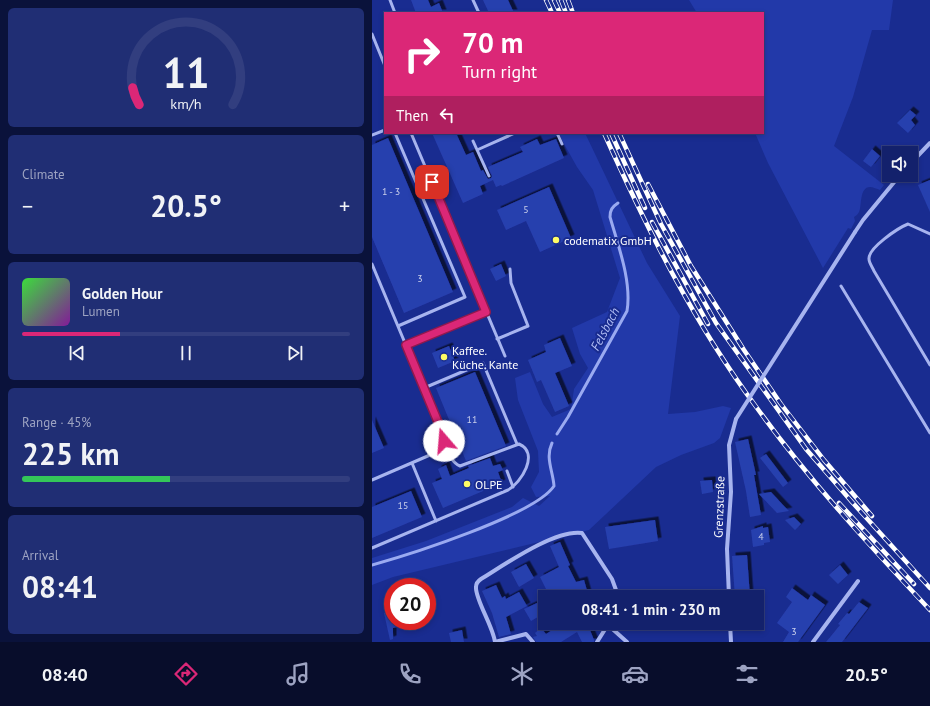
<!DOCTYPE html>
<html lang="en">
<head>
<meta charset="utf-8">
<style>
  body { margin:0; font-family:"PT Sans",sans-serif; background:#202e74; color:#f1f3f6; height:100vh; display:flex; flex-direction:column; font-size:15px; white-space:nowrap }
  * { box-sizing:border-box; margin:0 }
  p { font-size:13px; color:#9da3c2 }
  .icon { flex:none; width:22px; height:22px; fill:none; stroke:currentColor; stroke-width:2; stroke-linecap:round; stroke-linejoin:round }
  .map { position:relative; flex:1; overflow:hidden }
  .details { display:flex; flex-direction:column; gap:8px; padding:8px; background:#0a123b; width:372px }
  .details>* { flex:none }
  .hud { position:absolute; left:12px; top:12px; width:380px; height:122px; border-radius:0px; box-shadow:0 2px 6px #0003,0 0 0 1px #323e7f; background:#db2777; color:#fff; overflow:hidden }
  .tools { position:absolute; left:510px; top:146px; display:grid; gap:8px }
  .tools a { display:grid; place-items:center; width:36px; height:36px; border-radius:0px; background:#13216c; box-shadow:0 2px 6px #0003,0 0 0 1px #323e7f; font-size:20px }
  .speed { position:absolute; left:12px; top:578px; display:flex; gap:8px; font-size:20px; font-weight:700; text-align:center }
  .speed>* { display:grid; place-content:center; width:52px; height:52px; border-radius:50%; background:#13216c; box-shadow:0 2px 6px #0003,0 0 0 1px #323e7f; line-height:1 }
  .speed .limit { border:6px solid #d22; background:#fff; color:#111 }
  .pin { position:absolute; display:grid; place-items:center; width:34px; height:34px; color:#fff; margin:-17px; border-radius:8px; box-shadow:0 2px 6px #0006 }
  .me { position:absolute; width:44px; margin:-22px; rotate:342deg; stroke-linejoin:round; filter:drop-shadow(0 0 3px #0008) }
  .turn { display:flex; align-items:center; gap:14px; height:84px; padding:0 12px; font-size:18px }
  .turn .icon { width:52px; height:52px; stroke-width:2.5 }
  .turn b { display:block; font-size:28px; line-height:34px }
  .then { display:flex; align-items:center; height:38px; padding:0 12px; background:#0003; gap:8px; font-size:15px }
  .big { font-size:30px; font-weight:800; line-height:1.1 }
  .details .tile { flex:1; display:flex; flex-direction:column; justify-content:center; gap:6px; min-width:0; padding:0 14px; border-radius:6px; background:#202e74 }
  .details .dial { align-items:center; gap:0 }
  .dial svg { height:104px; overflow:visible; fill:none; stroke:#323e7f; stroke-width:7; stroke-linecap:round; text-anchor:middle }
  .dial text { fill:#f1f3f6; stroke:none }
  .song { display:flex; align-items:center; gap:12px }
  .cover { width:48px; height:48px; border-radius:6px; background:linear-gradient(135deg,hsl(120 70% 55%),hsl(290 70% 35%)) }
  .played { height:4px; border-radius:2px; background:linear-gradient(90deg,#db2777 30%,#323e7f 30%) }
  .keys { display:flex; justify-content:space-around; direction:ltr }
  .heat { display:flex; justify-content:space-between; align-items:center; font-size:22px; direction:ltr }
  .charge { height:6px; border-radius:3px; background:linear-gradient(90deg,#34c759 45%,#323e7f 0) }
  .trip { position:absolute; left:166px; top:590px; width:226px; height:40px; border-radius:0px; background:#13216c; box-shadow:0 2px 6px #0003,0 0 0 1px #323e7f; font-weight:800; line-height:40px; text-align:center }
  .tabs { display:flex; height:64px; justify-content:space-around; align-items:center; background:#080d2b; color:#9da3c2 }
  .tabs .icon { width:28px; height:28px }
  .tabs .selected { color:#db2777 }
  .tabs b { font-size:18px; color:#f1f3f6 }
  main { display:flex; flex:1; min-height:0 }
  .map>svg:first-child { display:block }
</style>
</head>
<body>
<main>
<section class="details">
<div class="tile dial"><svg viewBox="0 0 100 80">
<path d="M14 69A42 42 0 1 1 86 69"/>
<path d="M14 69A42 42 0 0 1 9 56" stroke="#db2777"/>
<text x="50" y="56" font-size="32" font-weight="700">11</text>
<text x="50" y="72" font-size="11">km/h</text>
</svg></div>
<div class="tile"><p>Climate</p>
<div class="heat"><a>−</a><b class="big">20.5°</b><a>+</a></div>
</div>
<div class="tile">
<div class="song"><i class="cover"></i><div><b>Golden Hour</b><p>Lumen</p></div></div>
<div class="played"></div>
<div class="keys"><svg class="icon" aria-label="previous" viewBox="0 0 24 24"><path d="M18 5L8 12l10 7zM5 5v14"/></svg><svg class="icon" aria-label="pause" viewBox="0 0 24 24"><path d="M8 5v14M16 5v14"/></svg><svg class="icon" aria-label="next" viewBox="0 0 24 24"><path d="M6 5l10 7-10 7zM19 5v14"/></svg></div>
</div>
<div class="tile"><p>Range · 45%</p><b class="big">225 km</b><div class="charge"></div></div>
<div class="tile"><p>Arrival</p><b class="big">08:41</b></div>
</section>
<div class="map">
<svg width="558" height="642" viewBox="0 0 558 642">
  <defs>
    <filter id="shadow"><feDropShadow dx="3.5" dy="-3.5" stdDeviation="0" flood-color="#0009"/></filter>
  </defs>
  <rect width="100%" height="100%" fill="#192c90"/>
  <path fill="#2239a9" d="M317 0H521L517 30H500L481 97 462 146 512 185 508 190C505 189 501 187 498 187 487 187 490 207 487 212 486 214 484 216 482 217L483 221 479 229 476 228 451 268 396 163 383 133H391V13H325Z
    M186 133H213L275 263 308 316 296 414 323 412 351 406 359 408 348 438 342 443 309 455 284 467 217 530 21 577 0 585V558L54 541 140 507 151 498 167 506 178 496 164 497 159 487 167 472 166 451 146 400 143 378 158 372 171 404 180 417 199 409 202 389 216 368 208 354 200 328 235 312 248 278 221 190 205 167Z"/>
  <g fill="none" stroke-linecap="round" stroke-linejoin="round">
    <path stroke="#9aaaf1" stroke-width="3" d="M185 434 196 417 255 311C260 282 246 245 238 217 238 210 240 207 246 203
      M0 565C36 555 163 515 182 486 181 471 173 458 180 443"/>
  </g>
  <path fill="#283fae" filter="url(#shadow)" d="M39 0H56L59 7 67 3 71 13H44Z
    M111 0H136L142 13H117Z
    M538 110 544 115 539 120 543 125 536 133 525 123Z
    M60 133H84L94 155 101 152 109 171 111 170 116 179 119 178 120 176 116 167 151 152 148 147 165 139 168 145 184 139 192 158 130 186 129 185 124 187 121 180 108 186 111 194 91 203Z
    M16 138 81 292 32 313 0 237V145Z
    M500 149 508 156 499 167 491 161Z
    M558 180V212L546 185Z
    M177 187 199 238 168 252 154 221 134 230 125 210Z
    M129 264 134 276 124 281 118 269Z
    M188 338 200 366 183 373 197 406 183 412 169 380 165 382 156 360 174 352 172 345Z
    M77 346 83 361 66 368 60 353Z
    M103 372 134 446 94 461 64 388Z
    M0 420 12 448 0 453Z
    M376 439 384 475H382L389 515 378 517 374 491 363 442Z
    M394 454 416 483 411 487 388 458Z
    M118 458 121 466 128 464 131 470 126 472 130 483 71 508 60 483 70 479 66 469 74 465 78 476 97 468 96 466Z
    M340 480 341 492 330 494 328 481Z
    M39 491 50 517 0 538V507Z
    M399 492 411 505 417 511 405 513 387 494Z
    M422 517 429 524 423 530 413 520Z
    M283 520 286 541 237 549 233 527Z
    M391 526V528L396 527 398 542 392 543V545L381 547 379 530Z
    M188 542 198 565 196 566 204 582 212 580 216 594 206 597H178L168 577 187 567 178 546Z
    M375 555 378 597H363L360 556Z
    M154 564 162 578 147 587 139 572Z
    M468 565 476 575 466 584 457 575Z
    M124 585 130 598 133 596 134 599 147 592 155 606 134 617 139 634 127 637 120 613 110 591Z
    M420 588 436 600 439 595 453 605 426 642H411L417 632 405 623 420 602 414 597Z
    M487 602 496 608 470 642H454L468 625 466 624 475 613 477 614Z
    M165 603 171 614 159 621 152 609Z
    M21 611V621H23L25 627 21 628V639L18 640 12 613Z
    M191 623H209L212 627 216 625 222 640V642H210L205 632 189 642H164L161 637 165 636 163 633 169 628 174 634Z
    M90 630 92 642H79L77 633Z"/>
  <g fill="none" stroke-linecap="round" stroke-linejoin="round">
    <path stroke="#a7b4ef" stroke-width="3" d="M18 0 23 13
      M101 0 107 13
      M0 34 13 66
      M23 133 93 297 26 326
      M39 133 133 356
      M185 133 190 144
      M0 135 13 130
      M101 141 117 176
      M105 150 143 133
      M558 234 536 224C526 228 496 248 497 259 497 263 501 268 502 271L558 365
      M0 264 71 434C73 442 72 447 65 452L0 480
      M469 286 558 433
      M125 339 156 326 139 283 138 269
      M34 345 114 312
      M52 388 111 363 145 444
      M40 463 64 521
      M135 471 141 487
      M0 548 136 490C149 483 168 453 147 444L88 466C78 462 76 450 72 441"/>
    <path stroke="#a7b4ef" stroke-width="4" d="M539 163 558 143
      M483 232 491 220 528 175
      M357 597 355 549 359 492 357 445 364 419
      M358 623 359 642
      M236 625 255 642
      M123 642C121 626 103 599 104 587 104 583 106 581 109 579 132 565 183 529 210 533L240 579 244 590V597
      M123 642 154 634 161 642
      M225 642 237 623
      M441 642 486 581"/>
    <g stroke="#fff" stroke-width="4.5">
      <path id="rail" d="M174 0 180 13
        M182 0 188 13
        M189 0 194 13
        M196 0 201 13
        M232 133C275 229 322 323 385 408 437 480 497 545 558 610
        M239 133 273 208
        M247 133 289 224 344 323 434 449 480 502 558 588
        M276 184 319 266 372 350 409 404 452 460 500 516
        M280 222 336 324
        M467 503 542 584"/>
    </g>
    <use href="#rail" stroke="#192c90" stroke-width="3" stroke-dasharray="9" stroke-linecap="butt"/>
    <path stroke="#a7b4ef" stroke-width="4" d="M364 419 483 232"/>
  </g>
  <g fill="none" stroke-linecap="round" stroke-linejoin="round">
    <g stroke="#8e194d" stroke-width="10">
      <path id="route" d="M60 182 114 312 34 345 71 434 72 441"/>
    </g>
    <use href="#route" stroke="#db2777" stroke-width="7"/>
  </g>
  <g fill="#fffd65" stroke="#192c90" stroke-width="1.5">
    <circle cx="184" cy="240" r="4"/>
    <circle cx="72" cy="357" r="4"/>
    <circle cx="95" cy="484" r="4"/>
  </g>
  <g text-anchor="middle" dominant-baseline="central" stroke-width="4" stroke-linejoin="round" paint-order="stroke">
    <g font-size="10" fill="#c9cfeb">
      <text x="19" y="191">1 - 3</text>
      <text x="154" y="209">5</text>
      <text x="48" y="278">3</text>
      <text x="100" y="419">11</text>
      <text x="31" y="505">15</text>
      <text x="389" y="536">4</text>
      <text x="422" y="631">3</text>
    </g>
    <g font-size="12" fill="#fff" stroke="#192c90" text-anchor="start">
      <text x="192" y="240">codematix GmbH</text>
      <text x="80" y="350">Kaffee.<tspan x="80" dy="14">Küche. Kante</tspan></text>
      <text x="103" y="484">OLPE</text>
    </g>
    <g font-size="12" fill="#fff" stroke="#192c90">
      <text transform="translate(347 507) rotate(-88)">Grenzstraße</text>
    </g>
    <g font-size="13" font-style="italic" fill="#b3bff6" stroke="#192c90">
      <text transform="translate(233 329) rotate(-62)">Felsbach</text>
    </g>
  </g>
</svg>
<div class="tools">
<a><svg class="icon" aria-label="sound" viewBox="0 0 24 24"><path d="M4 9h4l5-4v14l-5-4H4zM17 9q2 3 0 6"/></svg></a>
</div>
<div class="speed"><div class="limit">20</div></div>
<div class="pin" style="left:60px;top:182px;background:#d93025"><svg class="icon" aria-label="arrive" viewBox="0 0 24 24"><path d="M6 21V4h12l-3 4 3 4H6"/></svg></div>
<svg class="me" style="left:72px;top:441px" viewBox="-20 -20 40 40"><circle r="19" fill="#fff"/><path d="M0-13L10 11 0 6-10 11z" fill="#db2777"/></svg>
<div class="trip">08:41 · 1 min · 230 m</div>
<div class="hud">
<div class="turn"><svg class="icon" aria-label="right" viewBox="0 0 24 24"><path d="M7 20v-9h11M14 6l5 5-5 5"/></svg><div><b>70 m</b>Turn right</div></div>
<div class="then">Then<svg class="icon" aria-label="left" viewBox="0 0 24 24"><path d="M17 20v-9H6M10 6l-5 5 5 5"/></svg></div>
</div>
</div>
</main>
<nav class="tabs">
<b>08:40</b>
<svg class="icon selected" aria-label="directions" viewBox="0 0 24 24"><path d="M12 3l9 9-9 9-9-9zM9 14v-3h6M13 9l2 2-2 2"/></svg>
<svg class="icon" aria-label="music" viewBox="0 0 24 24"><path d="M9 18V5l10-2v13"/><circle cx="6" cy="18" r="3"/><circle cx="16" cy="16" r="3"/></svg>
<svg class="icon" aria-label="phone" viewBox="0 0 24 24"><path d="M5 4h4l2 5-3 2q2 4 5 5l2-3 5 2v4C11 20 4 13 5 4z"/></svg>
<svg class="icon" aria-label="climate" viewBox="0 0 24 24"><path d="M12 3v18M4 7l16 10M4 17L20 7"/></svg>
<svg class="icon" aria-label="car" viewBox="0 0 24 24"><path d="M5 17H2v-5l4-1 3-4h7l3 4 3 1v5h-3M9 17h6M6 11h13"/><circle cx="7" cy="17" r="2"/><circle cx="17" cy="17" r="2"/></svg>
<svg class="icon" aria-label="filters" viewBox="0 0 24 24"><path d="M4 7h16M4 17h16"/><circle cx="9" cy="7" r="2"/><circle cx="15" cy="17" r="2"/></svg>
<b>20.5°</b>
</nav>
</body>
</html>
